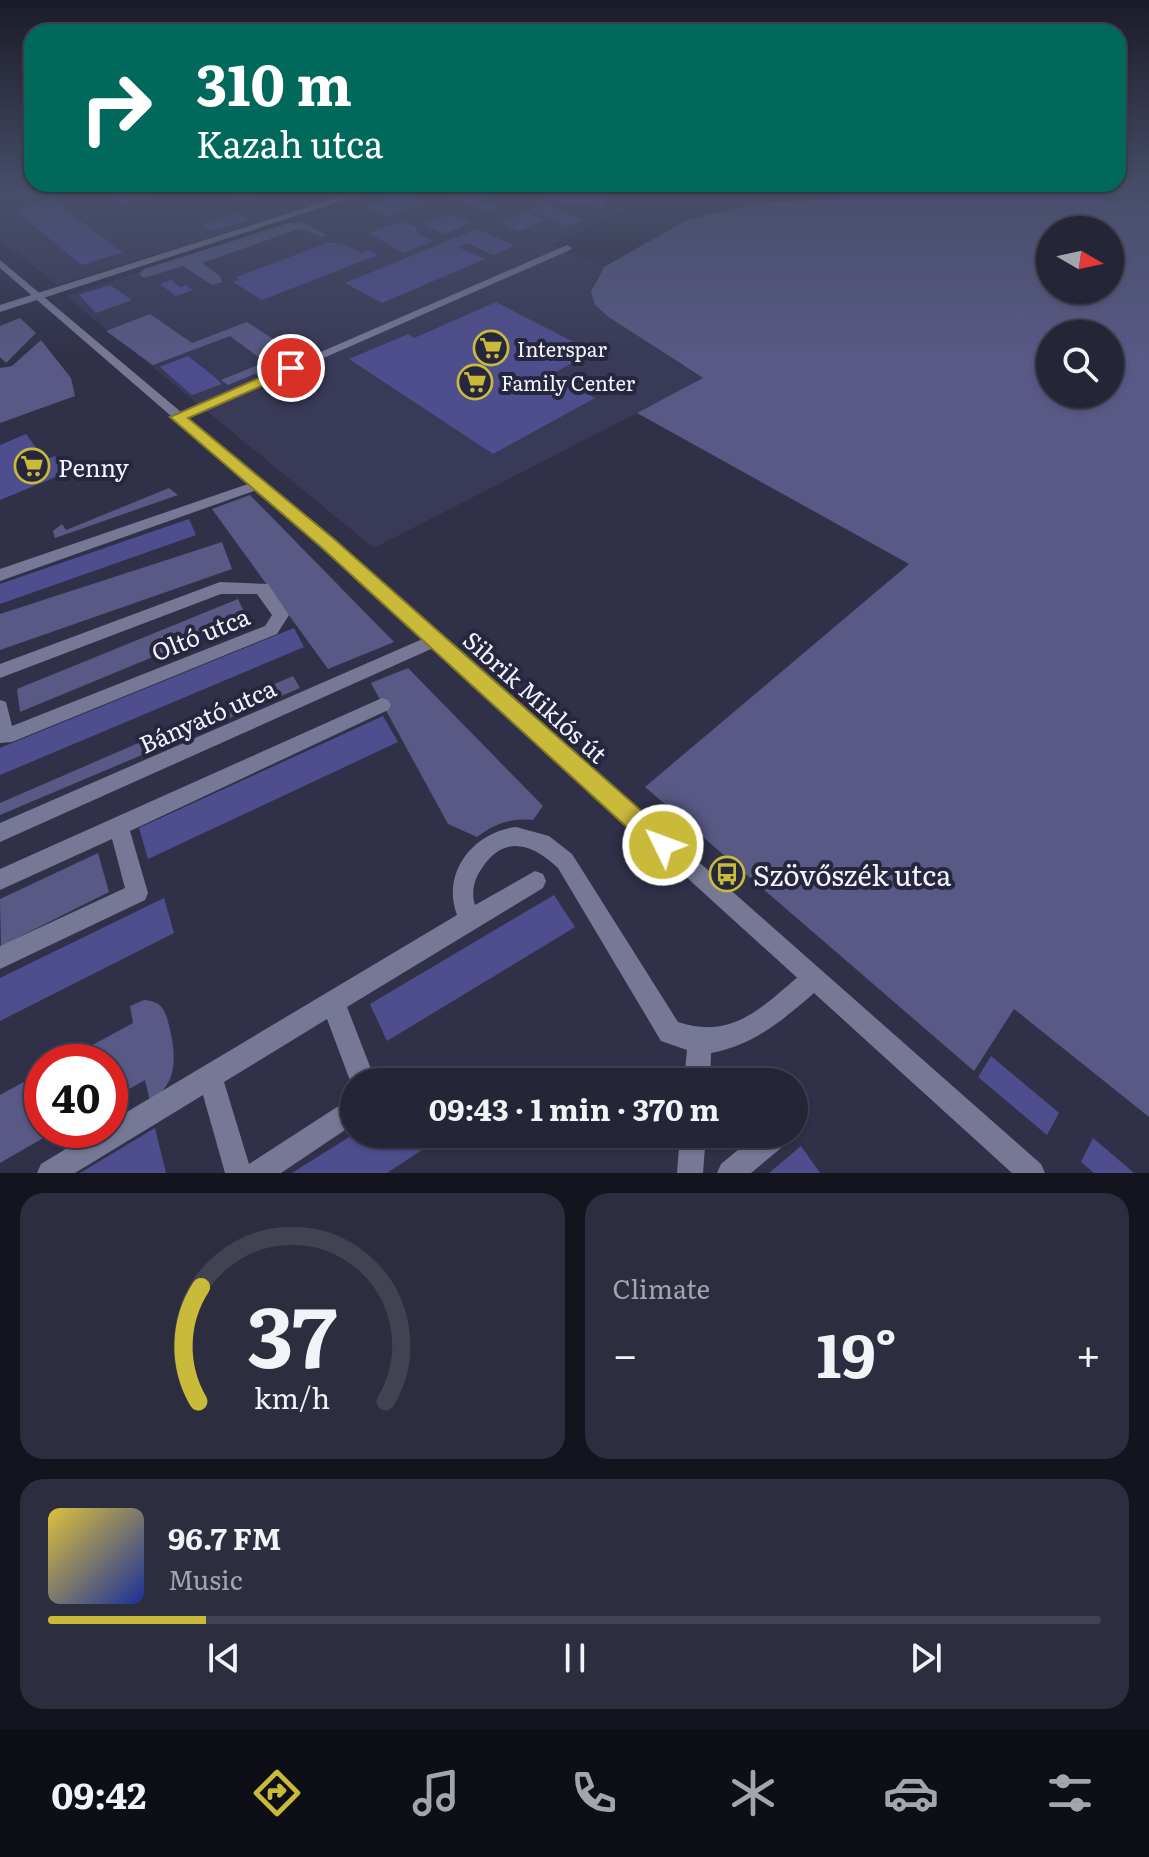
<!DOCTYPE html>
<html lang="en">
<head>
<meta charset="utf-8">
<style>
  body { margin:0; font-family:Literata,serif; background:#2c2d3f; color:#f1f3f6; height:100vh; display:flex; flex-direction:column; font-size:30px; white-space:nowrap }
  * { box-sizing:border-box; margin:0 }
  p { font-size:26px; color:#a3a5ad }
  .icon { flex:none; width:44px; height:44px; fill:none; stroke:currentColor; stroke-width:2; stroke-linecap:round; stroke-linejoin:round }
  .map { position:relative; height:1173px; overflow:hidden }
  .sheet { display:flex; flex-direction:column; gap:20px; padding:20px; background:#14141e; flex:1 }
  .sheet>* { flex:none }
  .top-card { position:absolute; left:24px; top:24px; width:1102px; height:168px; border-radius:24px; box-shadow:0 2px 6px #0004,0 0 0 2px #414252; background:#00695c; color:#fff; overflow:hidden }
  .needle { width:52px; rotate:99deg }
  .tools { position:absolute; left:1036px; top:216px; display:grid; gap:16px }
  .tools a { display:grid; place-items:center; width:88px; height:88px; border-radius:50%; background:#242537; box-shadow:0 2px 6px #0004,0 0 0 2px #414252; font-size:40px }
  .speed { position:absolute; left:24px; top:1044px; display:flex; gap:16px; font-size:40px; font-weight:700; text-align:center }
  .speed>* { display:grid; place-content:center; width:104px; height:104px; border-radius:50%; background:#242537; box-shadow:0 2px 6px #0004,0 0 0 2px #414252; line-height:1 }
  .speed .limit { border:12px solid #d22; background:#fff; color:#111 }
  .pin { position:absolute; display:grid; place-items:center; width:68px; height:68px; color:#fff; margin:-34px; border:4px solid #fff; border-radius:50%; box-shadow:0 2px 8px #0007 }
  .me { position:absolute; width:88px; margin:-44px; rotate:312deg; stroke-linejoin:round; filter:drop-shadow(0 0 6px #0008) }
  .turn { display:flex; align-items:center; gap:28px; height:168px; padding:0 40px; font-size:36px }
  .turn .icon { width:104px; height:104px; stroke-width:2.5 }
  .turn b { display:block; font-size:56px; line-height:68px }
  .big { font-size:60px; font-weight:700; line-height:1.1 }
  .sheet .card { flex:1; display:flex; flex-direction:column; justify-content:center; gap:12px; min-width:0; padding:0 28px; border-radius:24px; background:#2c2d3f }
  .sheet .dial { align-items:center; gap:0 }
  .dial svg { height:208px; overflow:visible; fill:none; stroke:#414252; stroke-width:7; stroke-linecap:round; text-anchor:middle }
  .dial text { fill:#f1f3f6; stroke:none }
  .song { display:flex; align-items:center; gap:24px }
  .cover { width:96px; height:96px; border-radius:12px; background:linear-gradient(135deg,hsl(50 70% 55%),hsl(230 70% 35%)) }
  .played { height:8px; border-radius:4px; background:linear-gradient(90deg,#caba3a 15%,#414252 15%) }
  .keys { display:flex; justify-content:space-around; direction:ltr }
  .heat { display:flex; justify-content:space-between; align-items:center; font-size:44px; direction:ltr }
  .sheet .tiles { flex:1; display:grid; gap:20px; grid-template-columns:1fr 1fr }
  .card:last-child { grid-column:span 2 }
  .trip { position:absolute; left:340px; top:1068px; width:468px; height:80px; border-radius:40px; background:#242537; box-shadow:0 2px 6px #0004,0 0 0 2px #414252; font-weight:700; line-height:80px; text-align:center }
  .tab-bar { display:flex; height:128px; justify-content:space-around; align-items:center; background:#0e0f16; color:#a3a5ad }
  .tab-bar .icon { width:56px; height:56px }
  .tab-bar .active { color:#caba3a }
  .tab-bar b { font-size:36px; color:#f1f3f6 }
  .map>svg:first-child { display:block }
</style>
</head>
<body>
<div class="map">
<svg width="1149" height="1173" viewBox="0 0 1149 1173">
  <rect width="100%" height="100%" fill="#303149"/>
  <path fill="#393a57" d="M0 191H350L353 193 57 285 0 239Z
    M387 191H620L617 199 645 202 551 245 604 267 595 281 610 318 703 379 374 548 66 296Z"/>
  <path fill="#585984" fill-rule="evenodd" d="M854 191H1074L1116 203 1127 196 1149 202V1117L1014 1009 974 1071 645 787 909 564 637 413 703 378 610 318 595 305 591 292 604 267 687 220 757 203 842 199ZM1050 230H1110V290H1050ZM1050 334H1110V394H1050Z
    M289 223H305L326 235 318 238 321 236 299 229 202 263 220 276 222 282 212 285 183 266 144 278 139 274 144 269Z
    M150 314 192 343 247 322 299 356 228 385 221 380 265 362 230 336 153 365 106 331Z
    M20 318 36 333 6 363 0 357V326Z
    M41 340 71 378 75 396 0 423V368L12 366Z
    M169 488 178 495 55 538 53 531 62 524 66 530Z
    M250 495 394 642 328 669 212 509Z
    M222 542 232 569 0 650V614Z
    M238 599 247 618 20 712 17 689Z
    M408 668 543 806 533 820C511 818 495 823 477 837L448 824 371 683Z
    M293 676 300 688 0 815V803Z
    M98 853 109 892 1 946 0 899Z
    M144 1000C164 1002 165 1011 170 1029 176 1057 178 1084 150 1101L145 1080 110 1100V1062H61L133 1023 130 1006Z
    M42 1072V1130H57L0 1163V1095Z"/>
  <path fill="#4e4e8e" d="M0 191H35V192L0 201Z
    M102 191H162L163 192 122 204Z
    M222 191H248L256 196 240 201Z
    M438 191H478L490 196 480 200 499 208 487 212Z
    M405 193 427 203 387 217 365 207Z
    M549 193 605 197 601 207 546 200Z
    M52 199 118 249 123 252 82 265 14 210Z
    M546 204 585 220 567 227 528 211Z
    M526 212 546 220 519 231 500 223Z
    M238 213 249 220 212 231 202 225Z
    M449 214 471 223 445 234 423 224Z
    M402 221 416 227 418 234 433 241 404 253 368 233Z
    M477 229 515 246 493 255 467 243 458 247 485 259 382 303 345 283Z
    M327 243H341L361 253 368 250 378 255 262 300 233 282 240 279 236 277Z
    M171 280 180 287 186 285 193 290 176 296 160 284Z
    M110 285 132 300 96 313 79 295Z
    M496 302 593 352 552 374 595 398 493 454 349 359 408 334 414 338Z
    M188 356 217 379 222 384 192 395 160 367Z
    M26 434 45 460 55 456 68 472 0 500V445Z
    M189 519 196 535 0 604V584Z
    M294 628 304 647 0 775V748Z
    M383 716 398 742 148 859 139 828Z
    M554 895 575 927 387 1041 370 1004Z
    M164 898 174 933 0 1021V978Z
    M991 1056 1059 1113 1047 1135 978 1077Z
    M155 1128 166 1173H80Z
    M354 1134H434L437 1140 387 1173H292Z
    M1093 1138 1134 1173H1094L1081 1162Z
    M801 1146 820 1173H769Z"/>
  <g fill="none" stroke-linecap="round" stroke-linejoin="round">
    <path fill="#767896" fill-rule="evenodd" d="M359 191H373L0 312V305Z
      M567 245 572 248 570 250 182 420H172L171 417Z
      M257 481 262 482 264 485 262 488 0 581V569Z
      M220 582 268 584 289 615 277 634 12 742 0 743V700L6 702 12 726 265 626 272 615 257 594H221L0 678V664Z
      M434 634 440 635 442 640 440 645 0 842V823Z
      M382 698 388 700 391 705 388 710 130 831 148 893 145 900 0 969V946L125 888 112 839 0 890V869Z
      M516 827 549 836 572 854 678 1022C734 1041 765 1004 805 971L813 967 821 971 825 979 821 987C787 1016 757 1045 711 1053L710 1082H684L687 1050 661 1041 558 868C532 844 505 834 482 868 474 879 471 892 475 905L535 871 543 874 546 881 543 888 347 1007 376 1082H354V1091L327 1019 224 1082 249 1164 354 1096V1124L281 1173H225L203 1095 75 1173H37L41 1164 97 1130H110V1122L457 915C441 873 473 832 516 827Z
      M680 1134H706L703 1173H677Z
      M757 1134H791L787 1143 751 1173H717L721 1164Z"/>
    <path fill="#767896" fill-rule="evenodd" d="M0 260 343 548 1041 1164 1045 1173H1012L333 556 0 268Z"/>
  </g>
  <linearGradient id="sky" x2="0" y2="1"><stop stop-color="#1a1b28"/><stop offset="0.54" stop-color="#484e6a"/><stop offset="1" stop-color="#484e6a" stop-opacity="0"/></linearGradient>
  <rect width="1149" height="355" fill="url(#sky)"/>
  <path fill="#caba3a" stroke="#837926" stroke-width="2" d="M291 364 298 368 296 371 188 418 334 539 671 837 674 845 671 852 663 855 654 852 321 547 170 417Z"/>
  <defs>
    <g id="supermarket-ring" transform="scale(1.8)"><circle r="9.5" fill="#26273e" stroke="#caba3a" stroke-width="1.5"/><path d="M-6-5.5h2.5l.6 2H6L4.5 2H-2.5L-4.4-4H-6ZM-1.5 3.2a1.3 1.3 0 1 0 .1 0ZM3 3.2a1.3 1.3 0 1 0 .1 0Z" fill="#caba3a"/></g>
    <g id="bus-ring" transform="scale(1.8)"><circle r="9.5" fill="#26273e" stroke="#caba3a" stroke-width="1.5"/><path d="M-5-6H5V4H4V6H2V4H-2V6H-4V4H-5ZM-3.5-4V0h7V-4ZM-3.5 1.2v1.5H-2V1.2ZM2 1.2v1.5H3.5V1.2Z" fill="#caba3a"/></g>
  </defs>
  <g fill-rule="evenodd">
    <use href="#supermarket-ring" x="491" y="348"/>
    <use href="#supermarket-ring" x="475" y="382"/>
    <use href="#supermarket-ring" x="32" y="466"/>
    <use href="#bus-ring" x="727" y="874"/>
  </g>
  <g text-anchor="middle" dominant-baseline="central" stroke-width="8" stroke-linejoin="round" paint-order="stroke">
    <g font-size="20" fill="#f3f4fd" stroke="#26273e" text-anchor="start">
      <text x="517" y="348">Interspar</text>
      <text x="501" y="382">Family Center</text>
    </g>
    <g font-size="24" fill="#f3f4fd" stroke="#26273e" text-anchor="start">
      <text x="58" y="466">Penny</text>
    </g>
    <g font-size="24" fill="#f3f4fd" stroke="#26273e">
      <text transform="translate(200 633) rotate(-22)">Oltó utca</text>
      <text transform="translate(536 696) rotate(42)">Sibrik Miklós út</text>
      <text transform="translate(207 715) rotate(-24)">Bányató utca</text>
    </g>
    <g font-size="28" fill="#f3f4fd" stroke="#26273e" text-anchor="start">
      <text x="753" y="874">Szövőszék utca</text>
    </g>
  </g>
</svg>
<div class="tools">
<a><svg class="needle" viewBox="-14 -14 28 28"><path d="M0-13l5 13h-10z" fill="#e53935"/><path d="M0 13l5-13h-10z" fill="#a3a5ad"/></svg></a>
<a><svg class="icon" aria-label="search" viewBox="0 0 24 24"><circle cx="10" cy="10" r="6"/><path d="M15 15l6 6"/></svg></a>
</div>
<div class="speed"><div class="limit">40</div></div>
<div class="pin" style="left:291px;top:368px;background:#d93025"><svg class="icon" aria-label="arrive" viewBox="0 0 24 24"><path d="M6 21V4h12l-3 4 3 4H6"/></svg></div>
<svg class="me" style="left:663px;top:845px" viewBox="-20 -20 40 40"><circle r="17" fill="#caba3a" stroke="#fff" stroke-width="3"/><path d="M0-11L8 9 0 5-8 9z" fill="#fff"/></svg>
<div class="trip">09:43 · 1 min · 370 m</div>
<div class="top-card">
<div class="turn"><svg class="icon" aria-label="right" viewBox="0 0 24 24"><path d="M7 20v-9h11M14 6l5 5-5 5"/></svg><div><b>310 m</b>Kazah utca</div></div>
</div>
</div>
<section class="sheet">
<div class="tiles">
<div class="card dial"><svg viewBox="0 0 100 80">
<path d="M14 69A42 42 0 1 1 86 69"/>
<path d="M14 69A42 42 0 0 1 15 25" stroke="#caba3a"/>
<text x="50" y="56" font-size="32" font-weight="700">37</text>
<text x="50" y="72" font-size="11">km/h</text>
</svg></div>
<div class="card"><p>Climate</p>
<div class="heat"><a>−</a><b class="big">19°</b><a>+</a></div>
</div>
<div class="card">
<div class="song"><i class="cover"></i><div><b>96.7 FM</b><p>Music</p></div></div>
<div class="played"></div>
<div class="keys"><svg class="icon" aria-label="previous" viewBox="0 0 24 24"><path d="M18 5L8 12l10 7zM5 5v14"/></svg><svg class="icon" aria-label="pause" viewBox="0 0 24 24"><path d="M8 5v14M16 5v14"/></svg><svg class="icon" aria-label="next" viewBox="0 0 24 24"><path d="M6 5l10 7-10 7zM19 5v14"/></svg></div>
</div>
</div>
</section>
<nav class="tab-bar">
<b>09:42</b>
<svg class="icon active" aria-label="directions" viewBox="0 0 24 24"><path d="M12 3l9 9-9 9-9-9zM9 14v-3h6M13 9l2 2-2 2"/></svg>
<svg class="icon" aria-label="music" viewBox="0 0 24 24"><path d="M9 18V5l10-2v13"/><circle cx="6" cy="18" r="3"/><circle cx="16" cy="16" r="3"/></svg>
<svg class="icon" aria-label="phone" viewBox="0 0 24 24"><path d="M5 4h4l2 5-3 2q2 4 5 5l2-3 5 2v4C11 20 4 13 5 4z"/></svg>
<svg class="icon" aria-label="climate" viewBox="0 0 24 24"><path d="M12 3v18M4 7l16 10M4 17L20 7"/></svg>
<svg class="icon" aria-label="car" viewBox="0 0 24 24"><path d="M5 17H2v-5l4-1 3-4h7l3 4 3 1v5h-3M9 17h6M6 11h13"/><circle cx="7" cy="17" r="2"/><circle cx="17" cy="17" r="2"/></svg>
<svg class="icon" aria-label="filters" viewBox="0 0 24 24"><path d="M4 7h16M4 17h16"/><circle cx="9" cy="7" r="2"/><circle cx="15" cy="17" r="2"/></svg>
</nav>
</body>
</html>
